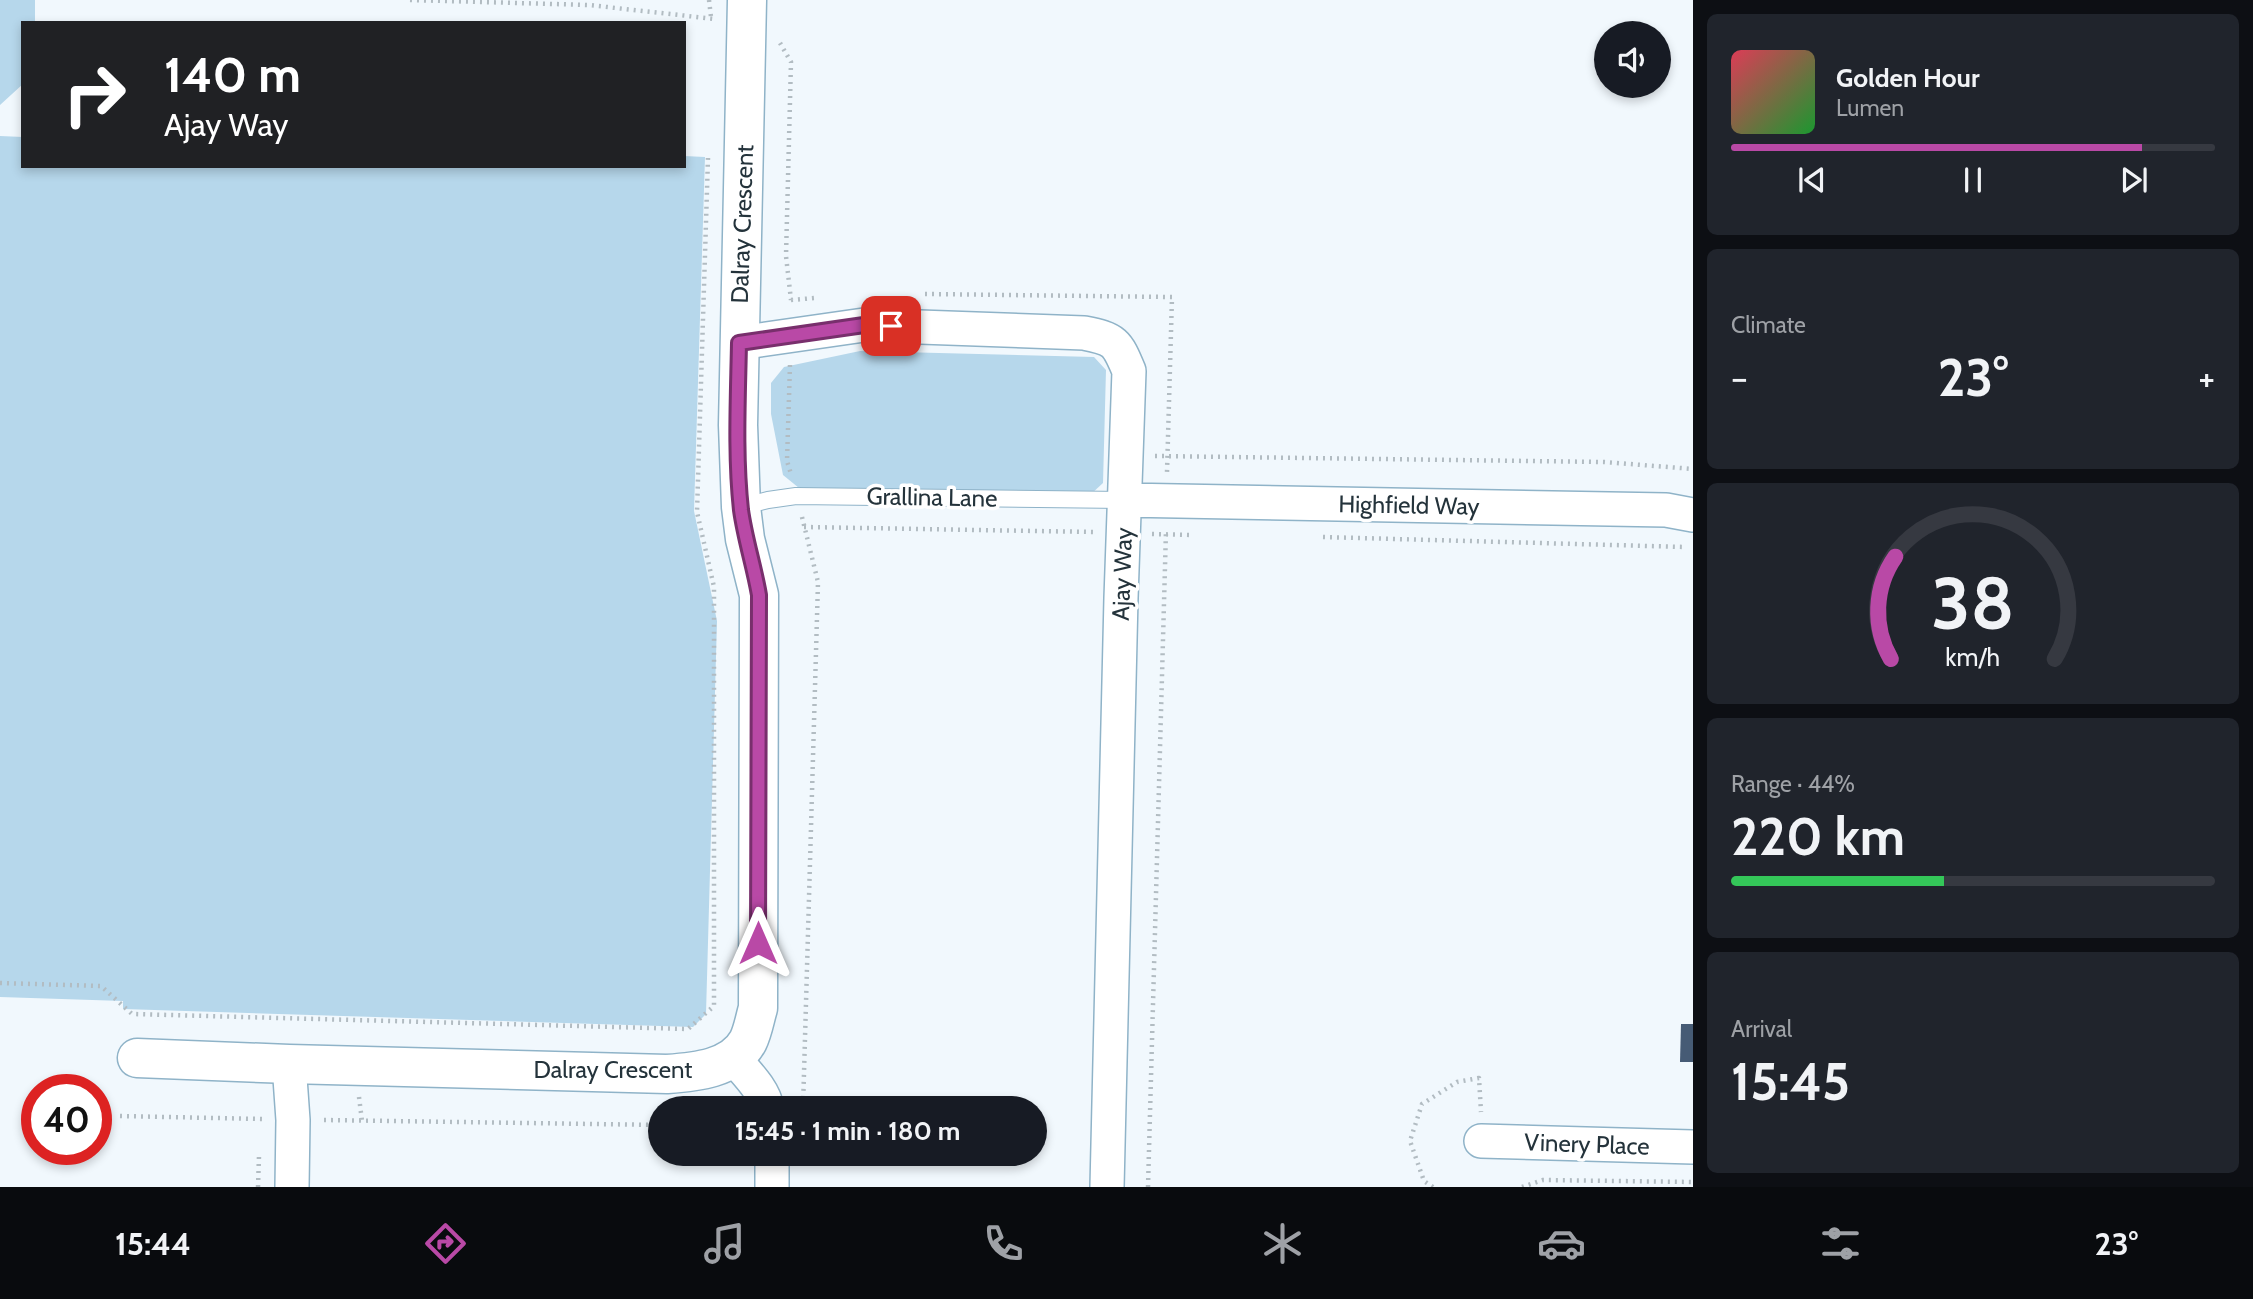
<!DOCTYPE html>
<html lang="en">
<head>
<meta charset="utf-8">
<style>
  body { margin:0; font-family:Cabin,sans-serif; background:#20242c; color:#f1f3f6; height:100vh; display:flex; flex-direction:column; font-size:26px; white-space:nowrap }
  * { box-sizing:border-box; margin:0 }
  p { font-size:23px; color:#9ea1a6 }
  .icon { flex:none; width:38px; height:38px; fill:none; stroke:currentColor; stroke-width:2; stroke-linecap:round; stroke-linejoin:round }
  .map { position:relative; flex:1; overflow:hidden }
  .sheet { display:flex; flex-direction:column; gap:14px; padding:14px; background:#0d0f14; width:560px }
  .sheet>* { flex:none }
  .banner { position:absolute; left:21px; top:21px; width:665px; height:147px; border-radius:0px; box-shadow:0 4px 10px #0003; background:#202124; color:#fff; overflow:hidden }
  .controls { position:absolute; left:1594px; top:21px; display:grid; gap:14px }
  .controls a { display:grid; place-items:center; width:77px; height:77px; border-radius:50%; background:#171b24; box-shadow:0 4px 10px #0003; font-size:35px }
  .speed { position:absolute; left:21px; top:1074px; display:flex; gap:14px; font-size:35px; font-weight:700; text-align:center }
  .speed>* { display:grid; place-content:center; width:91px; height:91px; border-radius:50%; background:#171b24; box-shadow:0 4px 10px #0003; line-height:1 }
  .speed .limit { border:10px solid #d22; background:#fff; color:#111 }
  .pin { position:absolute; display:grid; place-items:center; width:60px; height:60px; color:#fff; margin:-30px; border-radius:14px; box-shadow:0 4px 10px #0006 }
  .me { position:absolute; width:77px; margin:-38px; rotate:0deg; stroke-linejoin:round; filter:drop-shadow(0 0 5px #0008) }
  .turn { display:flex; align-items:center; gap:24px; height:147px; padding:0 28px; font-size:32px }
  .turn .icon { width:91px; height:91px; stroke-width:2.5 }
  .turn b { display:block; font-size:49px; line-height:60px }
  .big { font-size:52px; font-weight:700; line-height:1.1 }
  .sheet .card { flex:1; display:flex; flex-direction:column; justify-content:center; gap:10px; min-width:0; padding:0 24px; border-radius:10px; background:#20242c }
  .sheet .dial { align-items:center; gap:0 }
  .dial svg { height:182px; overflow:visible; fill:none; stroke:#363941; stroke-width:7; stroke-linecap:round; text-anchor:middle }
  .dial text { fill:#f1f3f6; stroke:none }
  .song { display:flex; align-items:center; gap:21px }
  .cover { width:84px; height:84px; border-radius:10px; background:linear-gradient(135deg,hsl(350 70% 55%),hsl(130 70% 35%)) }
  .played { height:7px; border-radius:4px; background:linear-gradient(90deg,#b949a6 85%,#363941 85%) }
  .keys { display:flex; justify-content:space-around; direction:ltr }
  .heat { display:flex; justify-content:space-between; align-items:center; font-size:38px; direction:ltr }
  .charge { height:10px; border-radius:5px; background:linear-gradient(90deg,#34c759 44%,#363941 0) }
  .trip { position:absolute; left:648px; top:1096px; width:399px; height:70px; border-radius:35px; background:#171b24; box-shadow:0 4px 10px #0003; font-weight:700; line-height:70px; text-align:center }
  .tab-bar { display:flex; height:112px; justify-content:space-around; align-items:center; background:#090b0e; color:#9ea1a6 }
  .tab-bar .icon { width:49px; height:49px }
  .tab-bar .active { color:#b949a6 }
  .tab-bar b { font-size:32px; color:#f1f3f6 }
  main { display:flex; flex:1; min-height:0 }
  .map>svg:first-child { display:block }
</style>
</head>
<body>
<main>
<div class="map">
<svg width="1693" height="1187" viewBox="0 0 1693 1187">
  <rect width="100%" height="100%" fill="#f1f8fd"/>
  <path fill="#b6d7eb" d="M0 0H35V23H23V84L0 105Z
    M0 136 23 137V166H684V156L705 157 694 511 717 621 706 1014 693 1027 123 1009V1001L0 997Z
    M860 351 1094 357 1106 370 1103 483 1090 495 799 488 783 475 771 414V383L784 367Z"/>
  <path fill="#465b75" d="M1681 1024H1693V1062H1680Z"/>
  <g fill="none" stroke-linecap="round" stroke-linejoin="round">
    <g stroke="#8fb3c8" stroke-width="18">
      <path id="lane" d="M741 507 768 500 796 496 1124 500"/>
    </g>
    <g stroke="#8fb3c8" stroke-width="36">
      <path id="street" d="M739 343 864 325 1084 333C1115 339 1117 342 1129 371L1121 598 1107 1187
        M1124 500 1666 510 1693 515
        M733 1057C745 1072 764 1089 767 1108
        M289 1064 293 1120 292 1187
        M1481 1141 1693 1147
        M772 1187V1153"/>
    </g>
    <g stroke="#8fb3c8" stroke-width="41">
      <path id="secondary" d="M137 1058 289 1064 667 1074C695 1072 733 1069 748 1041 753 1031 755 1018 758 1008L759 595 745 539 741 507 738 425 747 0"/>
    </g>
    <path stroke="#b2bcc2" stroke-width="4.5" stroke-dasharray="2 5" stroke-linecap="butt" d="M410 0 589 5 715 19
      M709 0 711 17
      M780 43 791 62 786 256 791 300
      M925 294 1172 297 1167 472
      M791 300 815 298
      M790 365 787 461 791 474
      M1155 456 1604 462 1693 469
      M802 517 818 582 803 1108
      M804 527 1094 532
      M1152 534 1192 535
      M1323 537 1685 547
      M0 983 101 986 132 1014 688 1029 714 1006V587L697 512 708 158
      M359 1097 362 1121
      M120 1116 262 1119
      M324 1120 660 1125
      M258 1187 259 1156
      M1148 1187 1166 530
      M1433 1187 1424 1181 1410 1141 1422 1104 1457 1082 1479 1078 1481 1112
      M1522 1187 1543 1180 1693 1182"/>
    <use href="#lane" stroke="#fff" stroke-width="16"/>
    <use href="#street" stroke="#fff" stroke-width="33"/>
    <use href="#secondary" stroke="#fff" stroke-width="38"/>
  </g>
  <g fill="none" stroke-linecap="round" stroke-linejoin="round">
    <g stroke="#782f6c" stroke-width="18">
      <path id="route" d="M758 943 759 595C754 566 745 539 741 510 735 455 738 398 739 343L864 325 891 326"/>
    </g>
    <use href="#route" stroke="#b949a6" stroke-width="12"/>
  </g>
  <g text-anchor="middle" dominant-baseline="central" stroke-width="7" stroke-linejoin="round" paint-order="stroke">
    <g font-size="24" fill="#24333b" stroke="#fff">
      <text transform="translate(742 224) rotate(-88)">Dalray Crescent</text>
      <text transform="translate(932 497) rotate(1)">Grallina Lane</text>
      <text transform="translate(1409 505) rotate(1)">Highfield Way</text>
      <text transform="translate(1122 574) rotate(-88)">Ajay Way</text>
      <text x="613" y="1069">Dalray Crescent</text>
      <text transform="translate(1587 1144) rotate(2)">Vinery Place</text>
    </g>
  </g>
</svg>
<div class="controls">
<a><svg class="icon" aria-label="sound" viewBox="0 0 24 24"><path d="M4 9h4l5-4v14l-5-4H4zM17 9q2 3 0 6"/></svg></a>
</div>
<div class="speed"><div class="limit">40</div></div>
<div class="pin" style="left:891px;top:326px;background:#d93025"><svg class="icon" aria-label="arrive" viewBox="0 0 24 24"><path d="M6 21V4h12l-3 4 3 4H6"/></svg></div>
<svg class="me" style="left:758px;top:943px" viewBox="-20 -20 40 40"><path d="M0-17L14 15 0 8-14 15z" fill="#b949a6" stroke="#fff" stroke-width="4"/></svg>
<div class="trip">15:45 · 1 min · 180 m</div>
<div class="banner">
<div class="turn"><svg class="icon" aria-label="right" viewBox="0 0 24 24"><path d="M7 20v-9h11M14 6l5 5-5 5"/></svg><div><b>140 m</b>Ajay Way</div></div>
</div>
</div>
<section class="sheet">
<div class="card">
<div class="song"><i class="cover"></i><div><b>Golden Hour</b><p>Lumen</p></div></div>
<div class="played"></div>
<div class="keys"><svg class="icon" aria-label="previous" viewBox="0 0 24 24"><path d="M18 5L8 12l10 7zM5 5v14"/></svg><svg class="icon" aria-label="pause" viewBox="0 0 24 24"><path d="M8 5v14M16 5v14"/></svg><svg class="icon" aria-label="next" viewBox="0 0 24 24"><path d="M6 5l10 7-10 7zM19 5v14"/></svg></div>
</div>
<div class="card"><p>Climate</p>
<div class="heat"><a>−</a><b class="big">23°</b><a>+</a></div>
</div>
<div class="card dial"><svg viewBox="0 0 100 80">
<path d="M14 69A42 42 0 1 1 86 69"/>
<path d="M14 69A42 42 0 0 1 16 24" stroke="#b949a6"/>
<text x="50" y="56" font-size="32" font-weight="700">38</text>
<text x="50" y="72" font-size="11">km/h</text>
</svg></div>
<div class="card"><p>Range · 44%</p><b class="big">220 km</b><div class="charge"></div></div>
<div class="card"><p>Arrival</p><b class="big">15:45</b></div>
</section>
</main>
<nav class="tab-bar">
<b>15:44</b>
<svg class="icon active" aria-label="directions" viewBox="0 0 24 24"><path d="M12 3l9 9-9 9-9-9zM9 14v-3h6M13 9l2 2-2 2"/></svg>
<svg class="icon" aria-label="music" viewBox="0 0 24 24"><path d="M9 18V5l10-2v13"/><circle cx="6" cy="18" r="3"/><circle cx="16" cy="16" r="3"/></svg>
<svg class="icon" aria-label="phone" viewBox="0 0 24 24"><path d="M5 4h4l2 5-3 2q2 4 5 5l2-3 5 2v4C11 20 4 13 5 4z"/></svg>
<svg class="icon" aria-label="climate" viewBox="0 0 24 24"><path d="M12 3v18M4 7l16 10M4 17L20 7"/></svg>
<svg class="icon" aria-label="car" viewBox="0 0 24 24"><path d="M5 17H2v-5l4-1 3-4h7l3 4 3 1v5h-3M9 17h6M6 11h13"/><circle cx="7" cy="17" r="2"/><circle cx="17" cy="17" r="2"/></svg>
<svg class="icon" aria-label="filters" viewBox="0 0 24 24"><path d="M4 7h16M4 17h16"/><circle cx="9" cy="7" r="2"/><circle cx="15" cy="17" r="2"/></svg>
<b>23°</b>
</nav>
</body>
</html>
